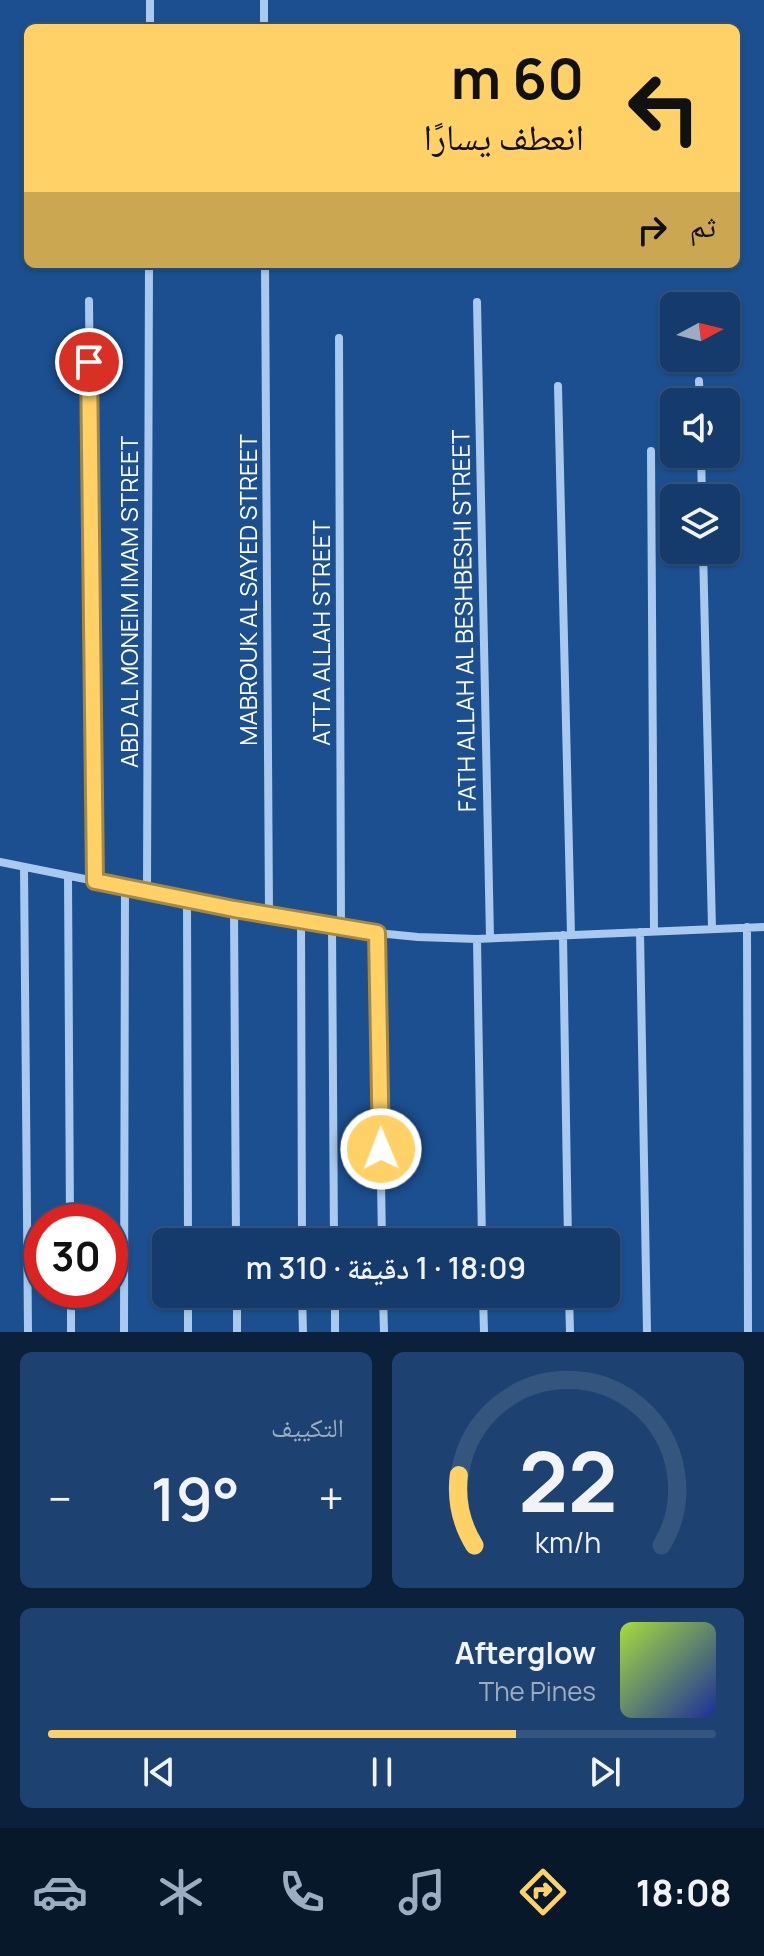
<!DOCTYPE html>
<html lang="ar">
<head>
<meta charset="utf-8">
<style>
  body { margin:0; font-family:Manrope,"Noto Naskh Arabic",sans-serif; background:#1d4271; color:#f1f3f6; direction:rtl; height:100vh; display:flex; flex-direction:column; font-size:30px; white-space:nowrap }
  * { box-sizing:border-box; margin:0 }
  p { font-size:26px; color:#9dadc1 }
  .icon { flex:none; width:44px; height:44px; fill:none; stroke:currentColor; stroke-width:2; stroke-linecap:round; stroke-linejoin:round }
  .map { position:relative; height:1332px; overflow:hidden; direction:ltr }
  .panel { display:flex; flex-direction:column; gap:20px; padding:20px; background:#0b203b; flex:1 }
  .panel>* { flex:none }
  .top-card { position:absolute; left:24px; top:24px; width:716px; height:244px; border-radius:12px; box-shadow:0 2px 6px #0004,0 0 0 2px #33557e; direction:rtl; background:#ffd166; color:#111; overflow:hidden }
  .needle { width:52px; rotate:83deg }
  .tools { position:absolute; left:660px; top:292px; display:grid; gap:16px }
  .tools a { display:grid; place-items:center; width:80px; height:80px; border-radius:12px; background:#143b6b; box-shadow:0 2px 6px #0004,0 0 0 2px #33557e; font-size:40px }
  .speed { position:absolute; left:24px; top:1204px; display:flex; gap:16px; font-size:40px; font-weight:700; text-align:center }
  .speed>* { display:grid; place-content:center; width:104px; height:104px; border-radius:50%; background:#143b6b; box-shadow:0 2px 6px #0004,0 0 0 2px #33557e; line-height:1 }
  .speed .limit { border:12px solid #d22; background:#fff; color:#111 }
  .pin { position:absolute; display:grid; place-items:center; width:68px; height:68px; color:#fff; margin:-34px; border:4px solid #fff; border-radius:50%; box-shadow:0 2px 8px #0007 }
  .me { position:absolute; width:88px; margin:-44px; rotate:359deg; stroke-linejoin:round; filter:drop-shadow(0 0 6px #0008) }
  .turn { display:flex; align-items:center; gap:28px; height:168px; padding:0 24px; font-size:36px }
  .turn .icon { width:104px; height:104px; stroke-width:2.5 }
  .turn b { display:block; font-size:56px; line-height:68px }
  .then { display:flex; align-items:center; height:76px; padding:0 24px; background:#0003; gap:16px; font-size:30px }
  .big { font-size:60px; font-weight:600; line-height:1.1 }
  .panel .tile { flex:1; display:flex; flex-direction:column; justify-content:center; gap:12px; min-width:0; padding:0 28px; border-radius:12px; background:#1d4271 }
  .panel .dial { align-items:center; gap:0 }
  .dial svg { height:208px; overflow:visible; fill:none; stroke:#33557e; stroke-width:7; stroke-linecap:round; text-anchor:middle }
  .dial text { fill:#f1f3f6; stroke:none }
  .song { display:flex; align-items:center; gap:24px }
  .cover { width:96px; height:96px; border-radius:12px; background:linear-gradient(135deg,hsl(80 70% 55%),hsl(230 70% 35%)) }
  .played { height:8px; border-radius:4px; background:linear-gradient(90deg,#ffd166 70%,#33557e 70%) }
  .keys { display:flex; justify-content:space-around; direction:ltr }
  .heat { display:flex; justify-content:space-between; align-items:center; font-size:44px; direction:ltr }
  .panel .tiles { flex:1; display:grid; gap:20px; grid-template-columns:1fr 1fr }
  .tile:last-child { grid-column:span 2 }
  .trip { position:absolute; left:152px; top:1228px; width:468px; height:80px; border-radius:12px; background:#143b6b; box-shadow:0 2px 6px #0004,0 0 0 2px #33557e; font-weight:600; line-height:80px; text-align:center; direction:rtl }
  .tab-bar { display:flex; height:128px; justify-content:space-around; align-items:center; background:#08182b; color:#9dadc1 }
  .tab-bar .icon { width:56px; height:56px }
  .tab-bar .selected { color:#ffd166 }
  .tab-bar b { font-size:36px; color:#f1f3f6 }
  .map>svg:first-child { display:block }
</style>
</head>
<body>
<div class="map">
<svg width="764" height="1332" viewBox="0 0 764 1332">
  <rect width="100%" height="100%" fill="#1b4f8f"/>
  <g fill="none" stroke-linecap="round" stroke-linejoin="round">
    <path stroke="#a9c9ee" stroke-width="8" d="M264 0V28
      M150 28V0
      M265 264 269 915
      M89 301 95 881
      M477 302 490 938
      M339 338 341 927
      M699 381 700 402
      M558 386 571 935
      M651 451 654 931
      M701 454 702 498
      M703 550 712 928
      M0 862 234 909 377 933 418 937 477 939 764 927
      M24 867 28 1332
      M68 876 70 1222
      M147 892 149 264
      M187 900 188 1242
      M234 909 236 1242
      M301 921 302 1242
      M332 926 334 1242
      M747 927 748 1332
      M640 932 647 1332
      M377 933 382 1242
      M563 935 568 1242
      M477 939 482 1242
      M71 1290V1332
      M188 1294V1332
      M237 1294V1332
      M302 1294 303 1332
      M335 1294V1332
      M383 1294 384 1332
      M483 1294 484 1332
      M569 1294 570 1332
      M124 1332 125 887"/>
  </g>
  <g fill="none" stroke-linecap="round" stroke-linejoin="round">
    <g stroke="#a68842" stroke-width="20">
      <path id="route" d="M89 362 95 881 234 909 377 933 381 1149"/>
    </g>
    <use href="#route" stroke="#ffd166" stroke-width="14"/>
  </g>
  <g text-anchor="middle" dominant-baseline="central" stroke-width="8" stroke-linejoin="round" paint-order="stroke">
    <g font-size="24" fill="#fff" stroke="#1b4f8f">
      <text transform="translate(247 590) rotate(-90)">MABROUK AL SAYED STREET</text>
      <text transform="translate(128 602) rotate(-90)">ABD AL MONEIM IMAM STREET</text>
      <text transform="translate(463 621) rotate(-91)">FATH ALLAH AL BESHBESHI STREET</text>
      <text transform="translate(320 633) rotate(-90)">ATTA ALLAH STREET</text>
    </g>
  </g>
</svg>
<div class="tools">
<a><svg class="needle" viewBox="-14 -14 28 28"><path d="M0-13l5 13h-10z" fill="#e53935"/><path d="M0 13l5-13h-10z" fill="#9dadc1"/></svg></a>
<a><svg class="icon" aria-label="sound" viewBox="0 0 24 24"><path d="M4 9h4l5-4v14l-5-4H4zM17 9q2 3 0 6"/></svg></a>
<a><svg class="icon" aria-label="layers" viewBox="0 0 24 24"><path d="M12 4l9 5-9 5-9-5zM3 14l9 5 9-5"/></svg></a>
</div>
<div class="speed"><div class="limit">30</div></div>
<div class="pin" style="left:89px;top:362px;background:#d93025"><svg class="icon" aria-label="arrive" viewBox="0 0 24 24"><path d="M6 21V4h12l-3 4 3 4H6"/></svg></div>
<svg class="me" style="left:381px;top:1149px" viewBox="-20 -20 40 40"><circle r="17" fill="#ffd166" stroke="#fff" stroke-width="3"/><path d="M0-11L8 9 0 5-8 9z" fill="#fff"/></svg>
<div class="trip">18:09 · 1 دقيقة · 310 m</div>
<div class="top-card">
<div class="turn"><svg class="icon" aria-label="left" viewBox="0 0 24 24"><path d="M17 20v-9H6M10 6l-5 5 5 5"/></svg><div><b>60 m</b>انعطف يسارًا</div></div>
<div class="then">ثم<svg class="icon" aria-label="right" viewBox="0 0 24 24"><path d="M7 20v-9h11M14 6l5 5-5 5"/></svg></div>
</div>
</div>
<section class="panel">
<div class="tiles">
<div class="tile dial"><svg viewBox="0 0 100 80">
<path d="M14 69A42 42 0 1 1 86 69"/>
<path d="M14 69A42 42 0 0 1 8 42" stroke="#ffd166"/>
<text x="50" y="56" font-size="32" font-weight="700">22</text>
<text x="50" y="72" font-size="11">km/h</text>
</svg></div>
<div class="tile"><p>التكييف</p>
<div class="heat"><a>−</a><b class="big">19°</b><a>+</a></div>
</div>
<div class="tile">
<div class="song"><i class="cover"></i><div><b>Afterglow</b><p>The Pines</p></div></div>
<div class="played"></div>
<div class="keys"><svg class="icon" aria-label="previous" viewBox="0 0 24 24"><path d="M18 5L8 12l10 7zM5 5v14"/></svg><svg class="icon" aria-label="pause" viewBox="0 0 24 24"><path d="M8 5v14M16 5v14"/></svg><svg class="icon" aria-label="next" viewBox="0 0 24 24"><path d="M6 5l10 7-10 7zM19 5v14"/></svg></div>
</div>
</div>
</section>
<nav class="tab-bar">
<b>18:08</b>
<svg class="icon selected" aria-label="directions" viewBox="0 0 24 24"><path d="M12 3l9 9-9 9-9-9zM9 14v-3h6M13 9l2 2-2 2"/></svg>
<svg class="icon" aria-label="music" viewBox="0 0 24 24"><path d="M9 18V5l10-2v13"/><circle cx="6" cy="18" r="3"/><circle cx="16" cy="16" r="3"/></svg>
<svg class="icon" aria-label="phone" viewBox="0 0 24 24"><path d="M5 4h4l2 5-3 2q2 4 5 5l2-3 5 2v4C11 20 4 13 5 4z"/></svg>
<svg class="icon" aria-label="climate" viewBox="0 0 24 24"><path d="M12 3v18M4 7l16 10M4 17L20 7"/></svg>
<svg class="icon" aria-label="car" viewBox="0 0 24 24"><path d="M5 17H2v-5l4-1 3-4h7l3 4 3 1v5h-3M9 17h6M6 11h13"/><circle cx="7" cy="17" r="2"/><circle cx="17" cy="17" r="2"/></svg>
</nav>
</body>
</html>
